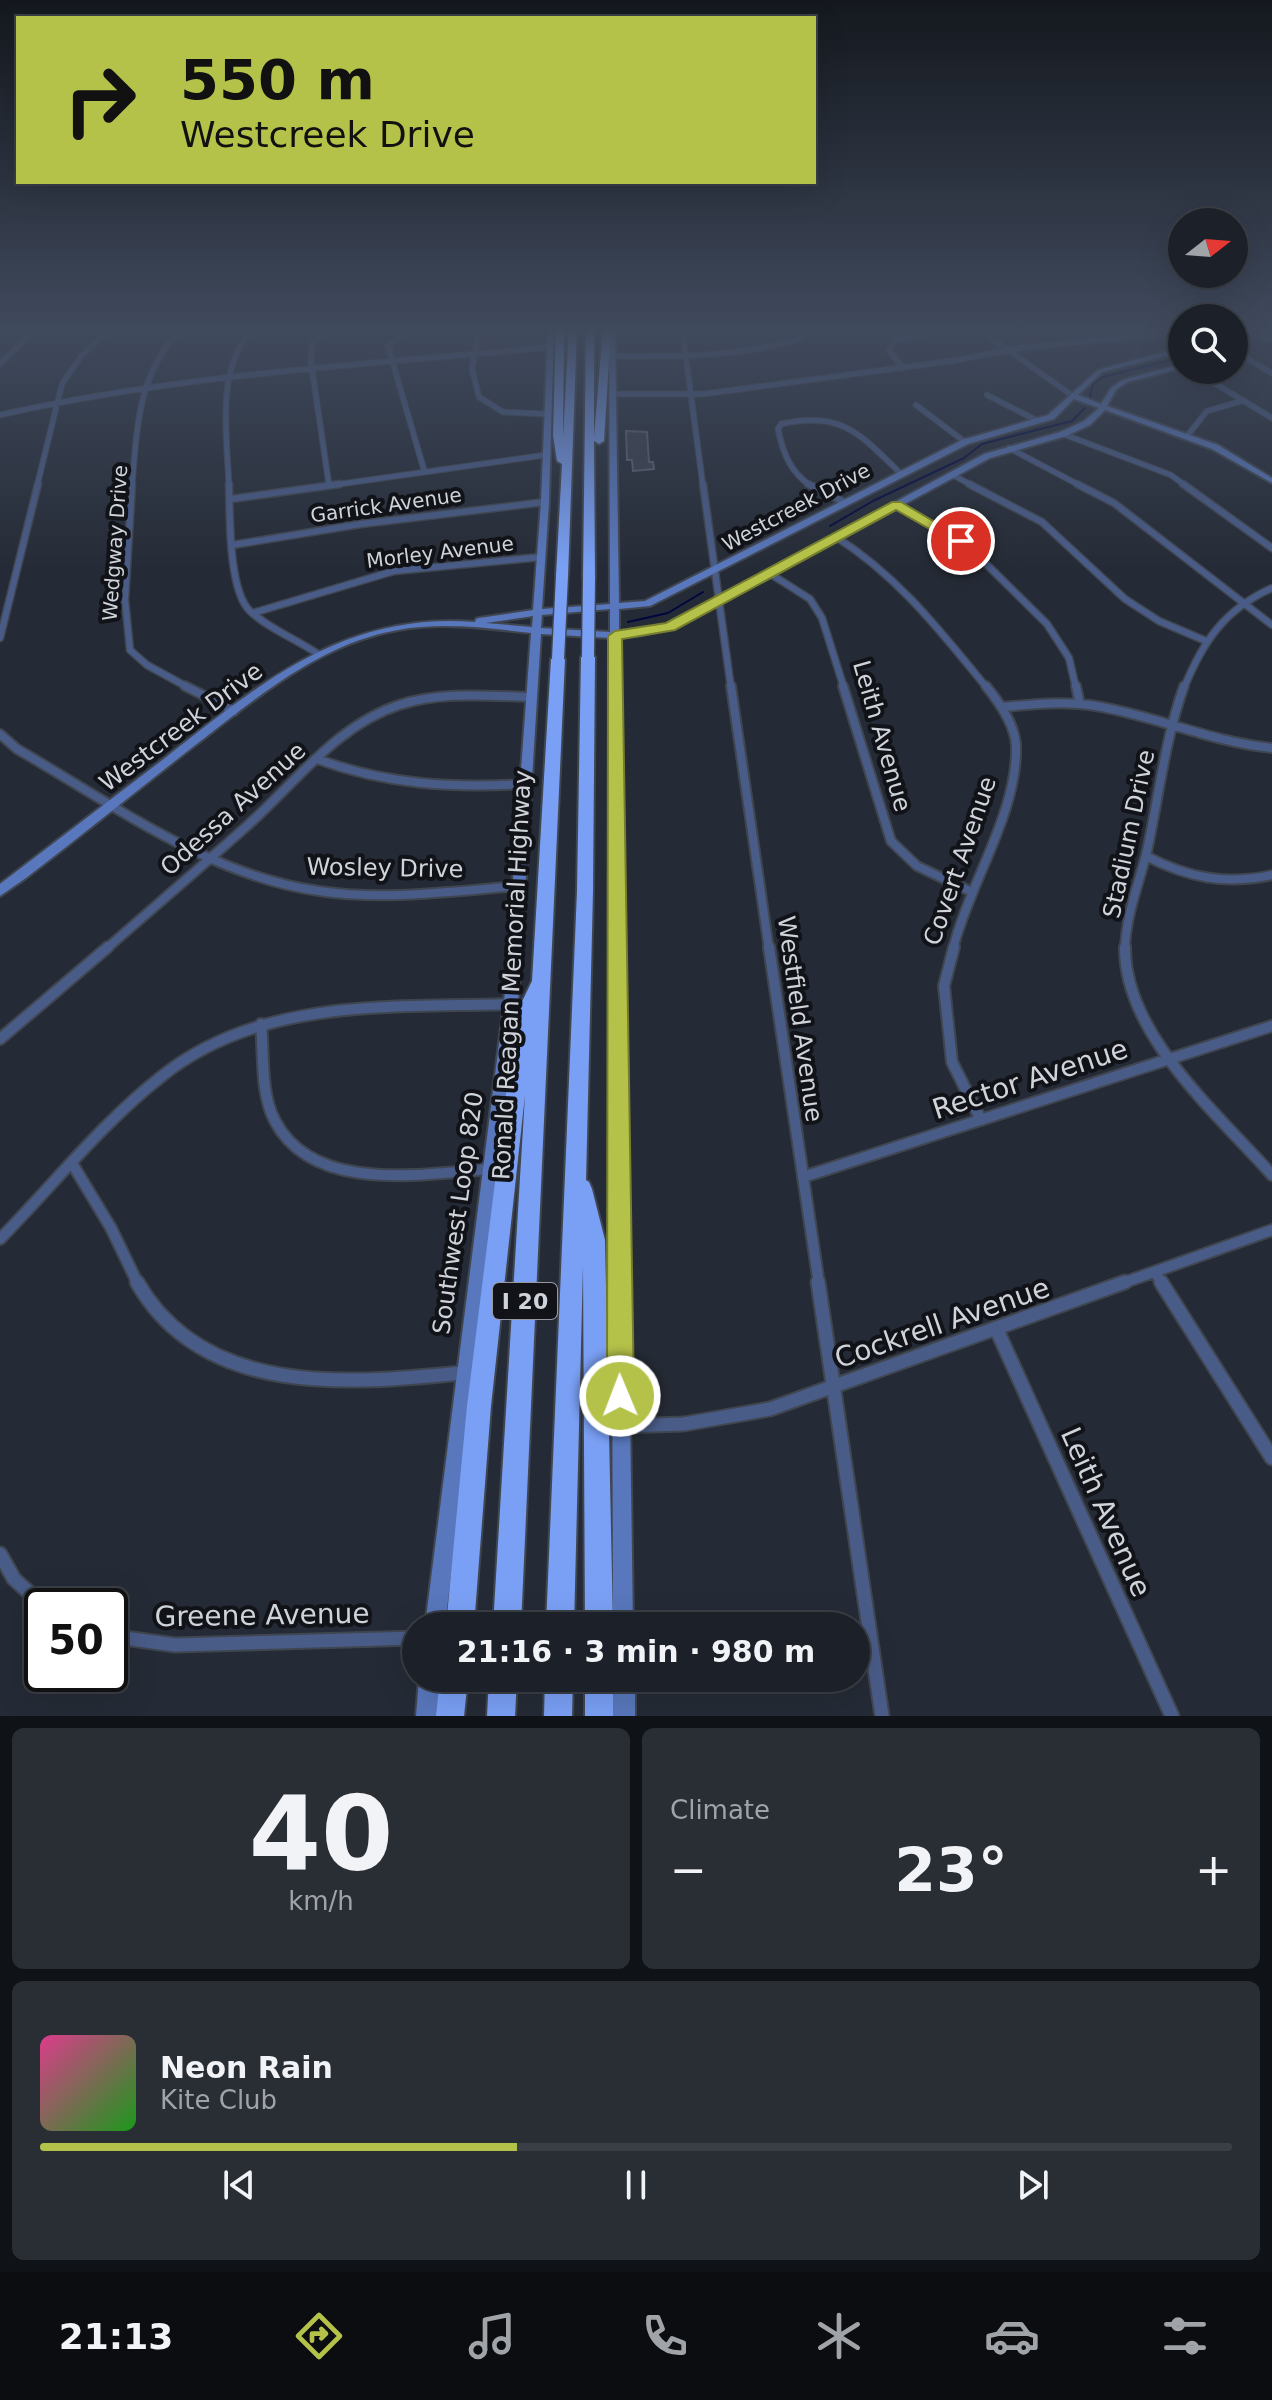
<!DOCTYPE html>
<html lang="en">
<head>
<meta charset="utf-8">
<style>
  body { margin:0; font-family:"DejaVu Sans",sans-serif; background:#292d34; color:#f1f3f6; height:100vh; display:flex; flex-direction:column; font-size:30px; white-space:nowrap }
  * { box-sizing:border-box; margin:0 }
  p { font-size:26px; color:#a0a3a8 }
  .icon { flex:none; width:44px; height:44px; fill:none; stroke:currentColor; stroke-width:2; stroke-linecap:round; stroke-linejoin:round }
  .map { position:relative; height:1716px; overflow:hidden }
  .side { display:flex; flex-direction:column; gap:12px; padding:12px; background:#0f1216; flex:1 }
  .side>* { flex:none }
  .banner { position:absolute; left:16px; top:16px; width:800px; height:168px; border-radius:0px; box-shadow:0 8px 32px #0002,0 0 0 2px #3a3e45; background:#b5c249; color:#111; overflow:hidden }
  .needle { width:52px; rotate:73deg }
  .buttons { position:absolute; left:1168px; top:208px; display:grid; gap:16px }
  .buttons a { display:grid; place-items:center; width:80px; height:80px; border-radius:50%; background:#1c2028; box-shadow:0 8px 32px #0002,0 0 0 2px #3a3e45; font-size:40px }
  .speed { position:absolute; left:24px; top:1588px; display:flex; gap:16px; font-size:40px; font-weight:700; text-align:center }
  .speed>* { display:grid; place-content:center; width:104px; height:104px; border-radius:50%; background:#1c2028; box-shadow:0 8px 32px #0002,0 0 0 2px #3a3e45; line-height:1 }
  .speed .limit { border:4px solid #111; border-radius:12px; background:#fff; color:#111 }
  .pin { position:absolute; display:grid; place-items:center; width:68px; height:68px; color:#fff; margin:-34px; border:4px solid #fff; border-radius:50%; box-shadow:0 2px 8px #0007 }
  .me { position:absolute; width:88px; margin:-44px; rotate:359deg; stroke-linejoin:round; filter:drop-shadow(0 0 6px #0008) }
  .turn { display:flex; align-items:center; gap:28px; height:168px; padding:0 32px; font-size:36px }
  .turn .icon { width:104px; height:104px; stroke-width:2.5 }
  .turn b { display:block; font-size:56px; line-height:68px }
  .big { font-size:60px; font-weight:700; line-height:1.1 }
  .side .tile { flex:1; display:flex; flex-direction:column; justify-content:center; gap:12px; min-width:0; padding:0 28px; border-radius:12px; background:#292d34 }
  .side .dial { align-items:center; gap:0 }
  .dial b { font-size:104px; line-height:1 }
  .song { display:flex; align-items:center; gap:24px }
  .cover { width:96px; height:96px; border-radius:12px; background:linear-gradient(135deg,hsl(330 70% 55%),hsl(120 70% 35%)) }
  .played { height:8px; border-radius:4px; background:linear-gradient(90deg,#b5c249 40%,#3a3e45 40%) }
  .keys { display:flex; justify-content:space-around; direction:ltr }
  .heat { display:flex; justify-content:space-between; align-items:center; font-size:44px; direction:ltr }
  .side .tiles { flex:1; display:grid; gap:12px; grid-template-columns:1fr 1fr }
  .tile:last-child { grid-column:span 2 }
  .trip { position:absolute; left:402px; top:1612px; width:468px; height:80px; border-radius:40px; background:#1c2028; box-shadow:0 8px 32px #0002,0 0 0 2px #3a3e45; font-weight:700; line-height:80px; text-align:center }
  .dock { display:flex; height:128px; justify-content:space-around; align-items:center; background:#0b0d10; color:#a0a3a8 }
  .dock .icon { width:56px; height:56px }
  .dock .current { color:#b5c249 }
  .dock b { font-size:36px; color:#f1f3f6 }
  .map>svg:first-child { display:block }
</style>
</head>
<body>
<div class="map">
<svg width="1272" height="1716" viewBox="0 0 1272 1716">
  <rect width="100%" height="100%" fill="#252b36"/>
  <g fill="none" stroke-linecap="round" stroke-linejoin="round">
    <path stroke="#01063e" stroke-width="2" d="M1252 331 1257 328
      M1090 397 1093 384 1103 377 1171 360
      M830 526 873 501 964 458 982 444 1072 421 1085 408
      M628 622 668 613 703 592"/>
  </g>
  <path fill="#393f4b" stroke="#5b626f" stroke-width="2" d="M626 431 647 432 649 462H653L654 469 633 471 632 460H627Z"/>
  <g fill="none" stroke-linecap="round" stroke-linejoin="round">
    <g stroke="#404650" stroke-width="7">
      <path id="street-far4" d="M326 328 312 345 311 362 329 485
        M479 328 472 369 479 397 503 412 546 414
        M682 328 703 486
        M977 328 1073 396
        M1234 328 1272 340
        M1234 351 1272 373
        M613 356C676 357 738 357 799 339L797 328
        M0 364 37 328
        M903 368 889 350 894 340 947 328
        M1193 370 1272 418
        M612 394H703L951 361 1020 348 1168 333
        M987 395 1038 421
        M916 405 965 442
        M0 415C180 374 366 365 549 347
        M1063 434 1171 475 1186 486
        M1187 436 1207 411 1242 401
        M1009 448 1081 486
        M424 470 388 346C410 322 449 328 479 328
        M953 475 973 486
        M37 486 62 384 82 355 111 328
        M132 486C137 427 138 372 182 328
        M229 486C227 435 215 369 253 328
        M326 486 545 455
        M811 486C790 472 783 453 778 429L781 424C841 410 860 434 900 473"/>
    </g>
    <g stroke="#404650" stroke-width="9">
      <path id="street-far3" d="M132 484 125 600 130 650 147 665 189 688
        M229 484C230 514 228 590 250 611 269 629 296 639 318 654
        M703 484 731 688
        M808 484 844 502
        M969 484 1042 522 1125 599 1159 621 1206 641
        M1077 484 1114 503 1272 625
        M1183 484 1272 548
        M231 499 340 484
        M896 505 973 551 1047 624 1069 658 1076 688
        M836 537C898 576 941 632 987 688
        M232 545 361 524 545 502
        M769 573 810 599 822 618 844 688
        M253 613 394 571 541 557
        M0 638 38 484
        M1184 688C1203 641 1225 609 1272 588"/>
    </g>
    <g stroke="#404650" stroke-width="12">
      <path id="street-far2" d="M185 686 234 711
        M731 686 769 949
        M843 686 891 841 917 866 972 892
        M1076 686 1080 704
        M1003 707C1034 704 1066 701 1096 706 1156 716 1211 742 1272 748
        M0 734 17 749C111 803 209 876 319 891 385 901 454 891 520 886
        M317 759C387 785 452 788 526 784
        M1146 856C1188 878 1226 885 1272 875
        M106 949C153 908 201 867 248 825 295 783 337 725 399 705 441 691 488 696 532 697
        M953 949C969 884 1018 812 1016 746 1015 724 999 702 986 686
        M1125 949C1126 914 1139 884 1147 851 1159 796 1165 739 1184 686"/>
    </g>
    <g stroke="#404650" stroke-width="14">
      <path id="street-far1" d="M769 947 819 1284
        M954 947 944 986 952 1062 981 1120
        M1125 947C1124 1034 1217 1113 1272 1175
        M261 1024C264 1054 260 1093 275 1121 313 1194 423 1174 490 1169
        M0 1039 108 947
        M73 1165 111 1228 138 1284
        M803 1177 1272 1026
        M0 1239C54 1184 102 1123 162 1076 261 997 392 1008 511 1004
        M1156 1274 1163 1284
        M1120 1284 1272 1230"/>
    </g>
    <g stroke="#404650" stroke-width="17">
      <path id="street" d="M137 1282C203 1398 349 1384 463 1373
        M818 1282 882 1716
        M1161 1282 1272 1458
        M996 1328 1172 1716
        M621 1426 684 1424 770 1409 1125 1282
        M0 1554 14 1579 44 1606
        M110 1636 175 1645 416 1638"/>
    </g>
    <g stroke="#404650" stroke-width="4">
      <path id="secondary" d="M548 328H554L549 502 542 609 610 604 609 328H615L619 603 645 601 962 440 1048 415 1098 370 1169 351 1182 352V356L1169 355 1102 372 1078 395 1101 404 1111 388 1123 380 1182 364V368L1127 382 1116 390 1107 406 1218 445 1272 478V483L1212 449 1105 410 1090 425 1066 436 990 458 673 629 636 636 619 637 633 1626H613L610 638 541 634 518 1004 445 1626H425L504 1004 531 633C487 628 442 622 398 630 317 644 252 702 189 750 134 793 81 836 26 878L0 896V884C55 842 110 800 165 758 262 682 344 612 475 622L476 619 479 618 533 610 541 502ZM1074 399 1099 408 1084 421 1060 432 984 454 667 625 619 631V609L650 606 968 444 1054 419ZM610 609V632L541 628 542 615ZM533 616 532 627 486 623Z
        M1166 332H1170L1182 341V346L1166 334Z
        M419 1678H441L438 1716H416Z
        M613 1678H635V1716H613Z"/>
    </g>
    <g stroke="#404650" stroke-width="4">
      <path id="highway" d="M556 328H564L563 438 569 328H577L568 576 562 580 556 576 562 464 557 461 553 435Z
        M586 328H594V437L603 328H611L604 441 599 444 594 441 595 578 589 582 583 578Z
        M588 653 595 657 593 891 586 1180 589 1182 592 1189 605 1240 613 1626H585L583 1266 574 1626H546L577 891 581 657Z
        M558 655 565 659 521 1626H493L525 1095 491 1406 474 1626H446L467 1406 516 1014 532 981 551 659Z
        M440 1678H468L464 1716H436Z
        M489 1678H517L515 1716H487Z
        M545 1678H573L572 1716H544Z
        M585 1678H613V1716H585Z"/>
    </g>
    <use href="#street-far4" stroke="#495c88" stroke-width="5"/>
    <use href="#street-far3" stroke="#495c88" stroke-width="6"/>
    <use href="#street-far2" stroke="#495c88" stroke-width="8"/>
    <use href="#street-far1" stroke="#495c88" stroke-width="10"/>
    <use href="#street" stroke="#495c88" stroke-width="13"/>
    <use href="#secondary" fill="#5877bc" fill-rule="evenodd"/>
    <use href="#highway" fill="#7aa0f5" fill-rule="evenodd"/>
    <g stroke="#404650" stroke-width="15" stroke-linecap="butt">
      <path id="highway-bridge" d="M588 657 589 578
        M558 659 562 576"/>
    </g>
    <use href="#highway-bridge" stroke="#7aa0f5" stroke-width="12"/>
  </g>
  <linearGradient id="sky" x2="0" y2="1"><stop stop-color="#14181e"/><stop offset="0.58" stop-color="#404a5d"/><stop offset="1" stop-color="#404a5d" stop-opacity="0"/></linearGradient>
  <rect width="1272" height="568" fill="url(#sky)"/>
  <path fill="#b5c249" stroke="#767e2f" stroke-width="2" d="M892 502H901L967 541 956 544 896 510 675 630 622 639 634 1396 630 1405 620 1409 611 1405 607 1396 608 636 615 631 666 623Z"/>
  <g text-anchor="middle" dominant-baseline="central" stroke-width="8" stroke-linejoin="round" paint-order="stroke">
    <g font-size="20" fill="#cfd3da" stroke="#111318">
      <text transform="translate(386 505) rotate(-8)">Garrick Avenue</text>
      <text transform="translate(796 507) rotate(-28)">Westcreek Drive</text>
      <text transform="translate(115 543) rotate(-86)">Wedgway Drive</text>
      <text transform="translate(440 552) rotate(-7)">Morley Avenue</text>
    </g>
    <rect fill="#111318" stroke="#9699a0" stroke-width="2" x="493" y="1283" width="64" height="36" rx="6"/>
    <g font-size="22" font-weight="bold" fill="#cfd3da">
      <text x="525" y="1301">I 20</text>
    </g>
    <g font-size="24" fill="#cfd3da" stroke="#111318">
      <text transform="translate(181 727) rotate(-37)">Westcreek Drive</text>
      <text transform="translate(882 736) rotate(74)">Leith Avenue</text>
      <text transform="translate(233 809) rotate(-42)">Odessa Avenue</text>
      <text transform="translate(1129 834) rotate(-78)">Stadium Drive</text>
      <text transform="translate(960 861) rotate(-71)">Covert Avenue</text>
      <text transform="translate(385 868) rotate(1)">Wosley Drive</text>
      <text transform="translate(512 975) rotate(-87)">Ronald Reagan Memorial Highway</text>
      <text transform="translate(800 1019) rotate(82)">Westfield Avenue</text>
      <text transform="translate(458 1213) rotate(-82)">Southwest Loop 820</text>
    </g>
    <g font-size="28" fill="#cfd3da" stroke="#111318">
      <text transform="translate(1030 1079) rotate(-18)">Rector Avenue</text>
      <text transform="translate(942 1323) rotate(-19)">Cockrell Avenue</text>
      <text transform="translate(1106 1512) rotate(66)">Leith Avenue</text>
      <text transform="translate(262 1615) rotate(-1)">Greene Avenue</text>
    </g>
  </g>
</svg>
<div class="buttons">
<a><svg class="needle" viewBox="-14 -14 28 28"><path d="M0-13l5 13h-10z" fill="#e53935"/><path d="M0 13l5-13h-10z" fill="#a0a3a8"/></svg></a>
<a><svg class="icon" aria-label="search" viewBox="0 0 24 24"><circle cx="10" cy="10" r="6"/><path d="M15 15l6 6"/></svg></a>
</div>
<div class="speed"><div class="limit">50</div></div>
<div class="pin" style="left:961px;top:541px;background:#d93025"><svg class="icon" aria-label="arrive" viewBox="0 0 24 24"><path d="M6 21V4h12l-3 4 3 4H6"/></svg></div>
<svg class="me" style="left:620px;top:1396px" viewBox="-20 -20 40 40"><circle r="17" fill="#b5c249" stroke="#fff" stroke-width="3"/><path d="M0-11L8 9 0 5-8 9z" fill="#fff"/></svg>
<div class="trip">21:16 · 3 min · 980 m</div>
<div class="banner">
<div class="turn"><svg class="icon" aria-label="right" viewBox="0 0 24 24"><path d="M7 20v-9h11M14 6l5 5-5 5"/></svg><div><b>550 m</b>Westcreek Drive</div></div>
</div>
</div>
<section class="side">
<div class="tiles">
<div class="tile dial"><b>40</b><p>km/h</p></div>
<div class="tile"><p>Climate</p>
<div class="heat"><a>−</a><b class="big">23°</b><a>+</a></div>
</div>
<div class="tile">
<div class="song"><i class="cover"></i><div><b>Neon Rain</b><p>Kite Club</p></div></div>
<div class="played"></div>
<div class="keys"><svg class="icon" aria-label="previous" viewBox="0 0 24 24"><path d="M18 5L8 12l10 7zM5 5v14"/></svg><svg class="icon" aria-label="pause" viewBox="0 0 24 24"><path d="M8 5v14M16 5v14"/></svg><svg class="icon" aria-label="next" viewBox="0 0 24 24"><path d="M6 5l10 7-10 7zM19 5v14"/></svg></div>
</div>
</div>
</section>
<nav class="dock">
<b>21:13</b>
<svg class="icon current" aria-label="directions" viewBox="0 0 24 24"><path d="M12 3l9 9-9 9-9-9zM9 14v-3h6M13 9l2 2-2 2"/></svg>
<svg class="icon" aria-label="music" viewBox="0 0 24 24"><path d="M9 18V5l10-2v13"/><circle cx="6" cy="18" r="3"/><circle cx="16" cy="16" r="3"/></svg>
<svg class="icon" aria-label="phone" viewBox="0 0 24 24"><path d="M5 4h4l2 5-3 2q2 4 5 5l2-3 5 2v4C11 20 4 13 5 4z"/></svg>
<svg class="icon" aria-label="climate" viewBox="0 0 24 24"><path d="M12 3v18M4 7l16 10M4 17L20 7"/></svg>
<svg class="icon" aria-label="car" viewBox="0 0 24 24"><path d="M5 17H2v-5l4-1 3-4h7l3 4 3 1v5h-3M9 17h6M6 11h13"/><circle cx="7" cy="17" r="2"/><circle cx="17" cy="17" r="2"/></svg>
<svg class="icon" aria-label="filters" viewBox="0 0 24 24"><path d="M4 7h16M4 17h16"/><circle cx="9" cy="7" r="2"/><circle cx="15" cy="17" r="2"/></svg>
</nav>
</body>
</html>
